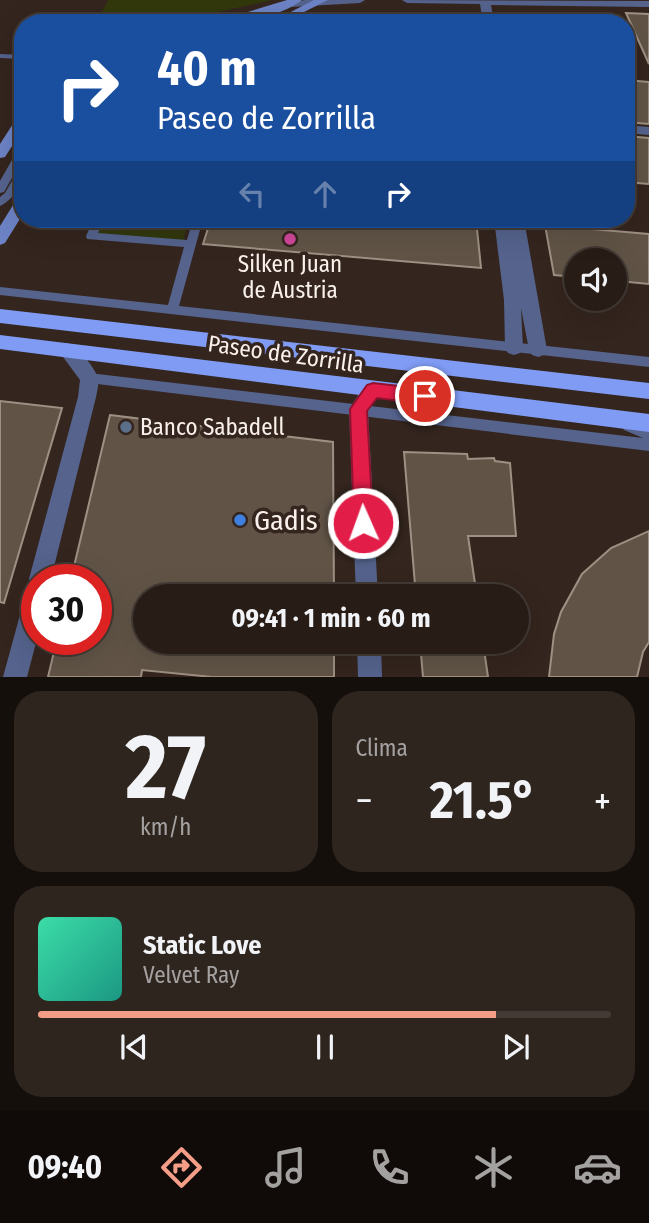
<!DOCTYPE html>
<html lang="es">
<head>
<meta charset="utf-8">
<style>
  body { margin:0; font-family:"Fira Sans Condensed",sans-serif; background:#2f251f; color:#f1f3f6; height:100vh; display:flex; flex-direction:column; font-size:26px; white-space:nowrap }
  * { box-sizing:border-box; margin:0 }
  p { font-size:23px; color:#a4a1a1 }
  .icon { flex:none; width:38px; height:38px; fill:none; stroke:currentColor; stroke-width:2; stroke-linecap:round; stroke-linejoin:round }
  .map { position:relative; height:677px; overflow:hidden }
  .panel { display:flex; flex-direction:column; gap:14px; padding:14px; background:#150f0c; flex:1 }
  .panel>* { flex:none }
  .top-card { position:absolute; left:14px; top:14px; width:621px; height:214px; border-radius:28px; box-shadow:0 7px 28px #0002,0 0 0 2px #433a35; background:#1a4fa0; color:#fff; overflow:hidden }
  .buttons { position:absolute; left:564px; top:248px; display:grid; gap:14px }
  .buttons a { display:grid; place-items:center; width:63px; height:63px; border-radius:50%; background:#271c16; box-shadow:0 7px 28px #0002,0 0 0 2px #433a35; font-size:35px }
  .speed { position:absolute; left:21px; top:564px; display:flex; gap:14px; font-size:35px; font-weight:700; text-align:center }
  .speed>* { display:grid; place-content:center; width:91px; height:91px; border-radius:50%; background:#271c16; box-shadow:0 7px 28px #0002,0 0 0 2px #433a35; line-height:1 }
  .speed .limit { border:10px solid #d22; background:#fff; color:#111 }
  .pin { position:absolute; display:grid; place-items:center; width:60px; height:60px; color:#fff; margin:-30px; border:4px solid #fff; border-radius:50%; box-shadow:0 2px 7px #0007 }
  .me { position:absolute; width:77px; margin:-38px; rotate:358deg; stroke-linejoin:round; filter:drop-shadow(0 0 5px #0008) }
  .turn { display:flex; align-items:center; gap:24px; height:147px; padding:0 28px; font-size:32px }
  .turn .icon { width:91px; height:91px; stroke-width:2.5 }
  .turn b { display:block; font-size:49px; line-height:60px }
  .lanes { display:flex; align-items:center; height:66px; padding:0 28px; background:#0003; justify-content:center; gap:35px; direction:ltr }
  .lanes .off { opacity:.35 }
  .big { font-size:52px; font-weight:700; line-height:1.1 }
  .panel .card { flex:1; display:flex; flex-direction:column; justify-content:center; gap:10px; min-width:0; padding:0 24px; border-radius:28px; background:#2f251f }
  .panel .dial { align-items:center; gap:0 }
  .dial b { font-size:91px; line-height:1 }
  .song { display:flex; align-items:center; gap:21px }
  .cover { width:84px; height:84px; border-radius:10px; background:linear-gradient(135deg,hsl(160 70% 55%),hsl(170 70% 35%)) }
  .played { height:7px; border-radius:4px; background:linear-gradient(90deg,#f49e88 80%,#433a35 80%) }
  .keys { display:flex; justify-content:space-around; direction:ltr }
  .heat { display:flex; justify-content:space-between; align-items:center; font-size:38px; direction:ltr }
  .panel .tiles { flex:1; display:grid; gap:14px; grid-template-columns:1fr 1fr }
  .card:last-child { grid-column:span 2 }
  .trip { position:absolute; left:133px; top:584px; width:396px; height:70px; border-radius:35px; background:#271c16; box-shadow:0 7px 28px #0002,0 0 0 2px #433a35; font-weight:700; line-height:70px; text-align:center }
  .tab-bar { display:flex; height:112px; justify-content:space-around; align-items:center; background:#100b09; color:#a4a1a1 }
  .tab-bar .icon { width:49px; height:49px }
  .tab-bar .active { color:#f49e88 }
  .tab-bar b { font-size:32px; color:#f1f3f6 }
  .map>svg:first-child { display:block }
</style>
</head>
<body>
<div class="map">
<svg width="649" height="677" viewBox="0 0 649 677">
  <rect width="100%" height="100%" fill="#34251e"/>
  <path fill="#32380c" d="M108 0H273L166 23H96Z
    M101 219H189L183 241 94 234Z"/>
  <path fill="#615447" stroke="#9e9082" stroke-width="2" d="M626 13 649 14V64Z
    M626 80 649 82V124L626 122Z
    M626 136 649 138V184L626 182Z
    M211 219H476L481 268 203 244Z
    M545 225 649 234V284L619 281 614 275V261H576V277L554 275Z
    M0 401 62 408 4 603 0 602Z
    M110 415 333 442 334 597H145V642H334V677H212L142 670 141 677H48L57 639H96V579H71Z
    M404 452 467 454 468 459 494 458 495 461 510 463 516 536H468L477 597H416Z
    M649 531V642L643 652 637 677H549L554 634 561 612 582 574 611 548Z
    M420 642H483L488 677H423Z"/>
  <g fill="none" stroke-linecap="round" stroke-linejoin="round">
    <path fill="#55638d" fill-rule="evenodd" d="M0 54 23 55V59L0 58Z
      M23 132 22 160 4 192 0 193V181L12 160 18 135Z
      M23 166C23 183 16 198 0 206V197L5 193 20 167Z
      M94 219H104L98 233 187 240 193 219H203L179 306 649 357V367L0 295V287L168 305 184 247 87 239 86 236Z
      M89 373 643 438 624 430 622 426 624 422 629 420 649 428V451L89 383 84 382 83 378 84 374Z"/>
    <path fill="#55638d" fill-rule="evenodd" d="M365 0 360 3 290 7 285 4 305 0Z
      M402 0 649 1V7L491 5 494 23H483L480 4 407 3Z
      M626 125 649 127V135L626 133Z
      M494 219H524L547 350 544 355 538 357 532 355 529 350 521 308 523 348 520 353 514 355 508 353 505 348 504 300Z
      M67 343C77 346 96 368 98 379 99 384 97 392 96 397L51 579H37V639L27 677H3L26 593 31 584 29 579 78 397 80 380 58 350 61 345Z
      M373 382 380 384 382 390 368 411 378 597H356L349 409 366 384Z
      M357 642H381L382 677H358Z"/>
    <path fill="#6d83c6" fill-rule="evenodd" d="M287 0H302C279 18 240 23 212 23Z
      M314 0H328L288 20 279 18Z
      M23 115V129L5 157 0 158V144L18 116Z
      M23 196V214L5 243 0 245V226L18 197Z"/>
    <path fill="#7f9bf3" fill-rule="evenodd" d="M0 309 649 383V399L0 323Z
      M0 335 649 414V432L0 349Z"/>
  </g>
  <path fill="#e11d48" stroke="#92132f" stroke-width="2" d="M373 383 425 389 431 391 434 396 431 402 425 404 377 398 367 411 373 523 370 530 363 533 356 530 354 523 350 409 367 385Z"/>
  <circle fill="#d1479c" stroke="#34251e" stroke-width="2.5" cx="290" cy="239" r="7"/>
  <circle fill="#5c6f8a" stroke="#34251e" stroke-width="2.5" cx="126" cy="427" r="7"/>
  <circle fill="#3f7fe0" stroke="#34251e" stroke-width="2.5" cx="240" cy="520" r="7"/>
  <g text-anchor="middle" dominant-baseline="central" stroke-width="7" stroke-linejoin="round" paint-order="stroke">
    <g font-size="23" fill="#fbf1ec" stroke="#34251e">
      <text x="290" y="264">Silken Juan<tspan x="290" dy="26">de Austria</tspan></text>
      <text x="140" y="427" text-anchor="start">Banco Sabadell</text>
    </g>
    <g font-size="23" fill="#fbf1ec" stroke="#34251e">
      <text transform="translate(286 354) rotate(8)">Paseo de Zorrilla</text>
    </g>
    <g font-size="28" fill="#fbf1ec" stroke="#34251e" text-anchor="start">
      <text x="254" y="520">Gadis</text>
    </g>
  </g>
</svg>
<div class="buttons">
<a><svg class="icon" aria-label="sound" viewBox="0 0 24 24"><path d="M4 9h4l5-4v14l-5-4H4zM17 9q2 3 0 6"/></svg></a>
</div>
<div class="speed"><div class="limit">30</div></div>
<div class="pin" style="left:425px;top:396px;background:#d93025"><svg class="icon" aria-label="arrive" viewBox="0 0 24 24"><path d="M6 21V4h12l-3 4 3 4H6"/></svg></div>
<svg class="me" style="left:363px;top:523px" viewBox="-20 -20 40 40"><circle r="17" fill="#e11d48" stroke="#fff" stroke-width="3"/><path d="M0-11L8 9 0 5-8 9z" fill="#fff"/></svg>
<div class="trip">09:41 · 1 min · 60 m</div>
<div class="top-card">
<div class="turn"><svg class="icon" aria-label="right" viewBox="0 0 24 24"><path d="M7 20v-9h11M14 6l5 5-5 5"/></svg><div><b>40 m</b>Paseo de Zorrilla</div></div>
<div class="lanes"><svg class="icon off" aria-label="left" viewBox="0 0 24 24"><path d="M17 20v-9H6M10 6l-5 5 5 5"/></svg><svg class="icon off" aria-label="ahead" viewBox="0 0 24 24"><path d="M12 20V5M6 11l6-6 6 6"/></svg><svg class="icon" aria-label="right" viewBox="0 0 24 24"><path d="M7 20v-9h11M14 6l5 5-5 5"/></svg></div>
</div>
</div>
<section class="panel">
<div class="tiles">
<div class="card dial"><b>27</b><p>km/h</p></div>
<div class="card"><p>Clima</p>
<div class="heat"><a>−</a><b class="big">21.5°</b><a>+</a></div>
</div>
<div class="card">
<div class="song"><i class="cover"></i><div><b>Static Love</b><p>Velvet Ray</p></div></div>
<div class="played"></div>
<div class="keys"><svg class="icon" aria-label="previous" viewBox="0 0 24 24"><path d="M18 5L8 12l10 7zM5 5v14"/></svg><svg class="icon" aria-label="pause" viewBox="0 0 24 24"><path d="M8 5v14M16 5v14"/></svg><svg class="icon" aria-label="next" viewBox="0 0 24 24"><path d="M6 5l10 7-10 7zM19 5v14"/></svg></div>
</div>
</div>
</section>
<nav class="tab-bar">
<b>09:40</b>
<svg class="icon active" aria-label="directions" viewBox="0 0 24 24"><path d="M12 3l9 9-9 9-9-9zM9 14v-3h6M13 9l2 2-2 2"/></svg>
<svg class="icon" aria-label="music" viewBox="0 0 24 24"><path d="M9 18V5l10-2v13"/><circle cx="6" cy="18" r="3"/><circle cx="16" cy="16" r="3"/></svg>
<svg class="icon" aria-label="phone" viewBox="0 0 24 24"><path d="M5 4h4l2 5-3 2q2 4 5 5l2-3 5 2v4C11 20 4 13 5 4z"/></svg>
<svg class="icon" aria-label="climate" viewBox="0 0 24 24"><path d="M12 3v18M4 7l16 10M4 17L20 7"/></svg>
<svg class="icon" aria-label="car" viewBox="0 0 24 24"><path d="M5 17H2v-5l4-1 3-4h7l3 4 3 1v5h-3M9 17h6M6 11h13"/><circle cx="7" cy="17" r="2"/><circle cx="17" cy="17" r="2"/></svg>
</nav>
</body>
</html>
